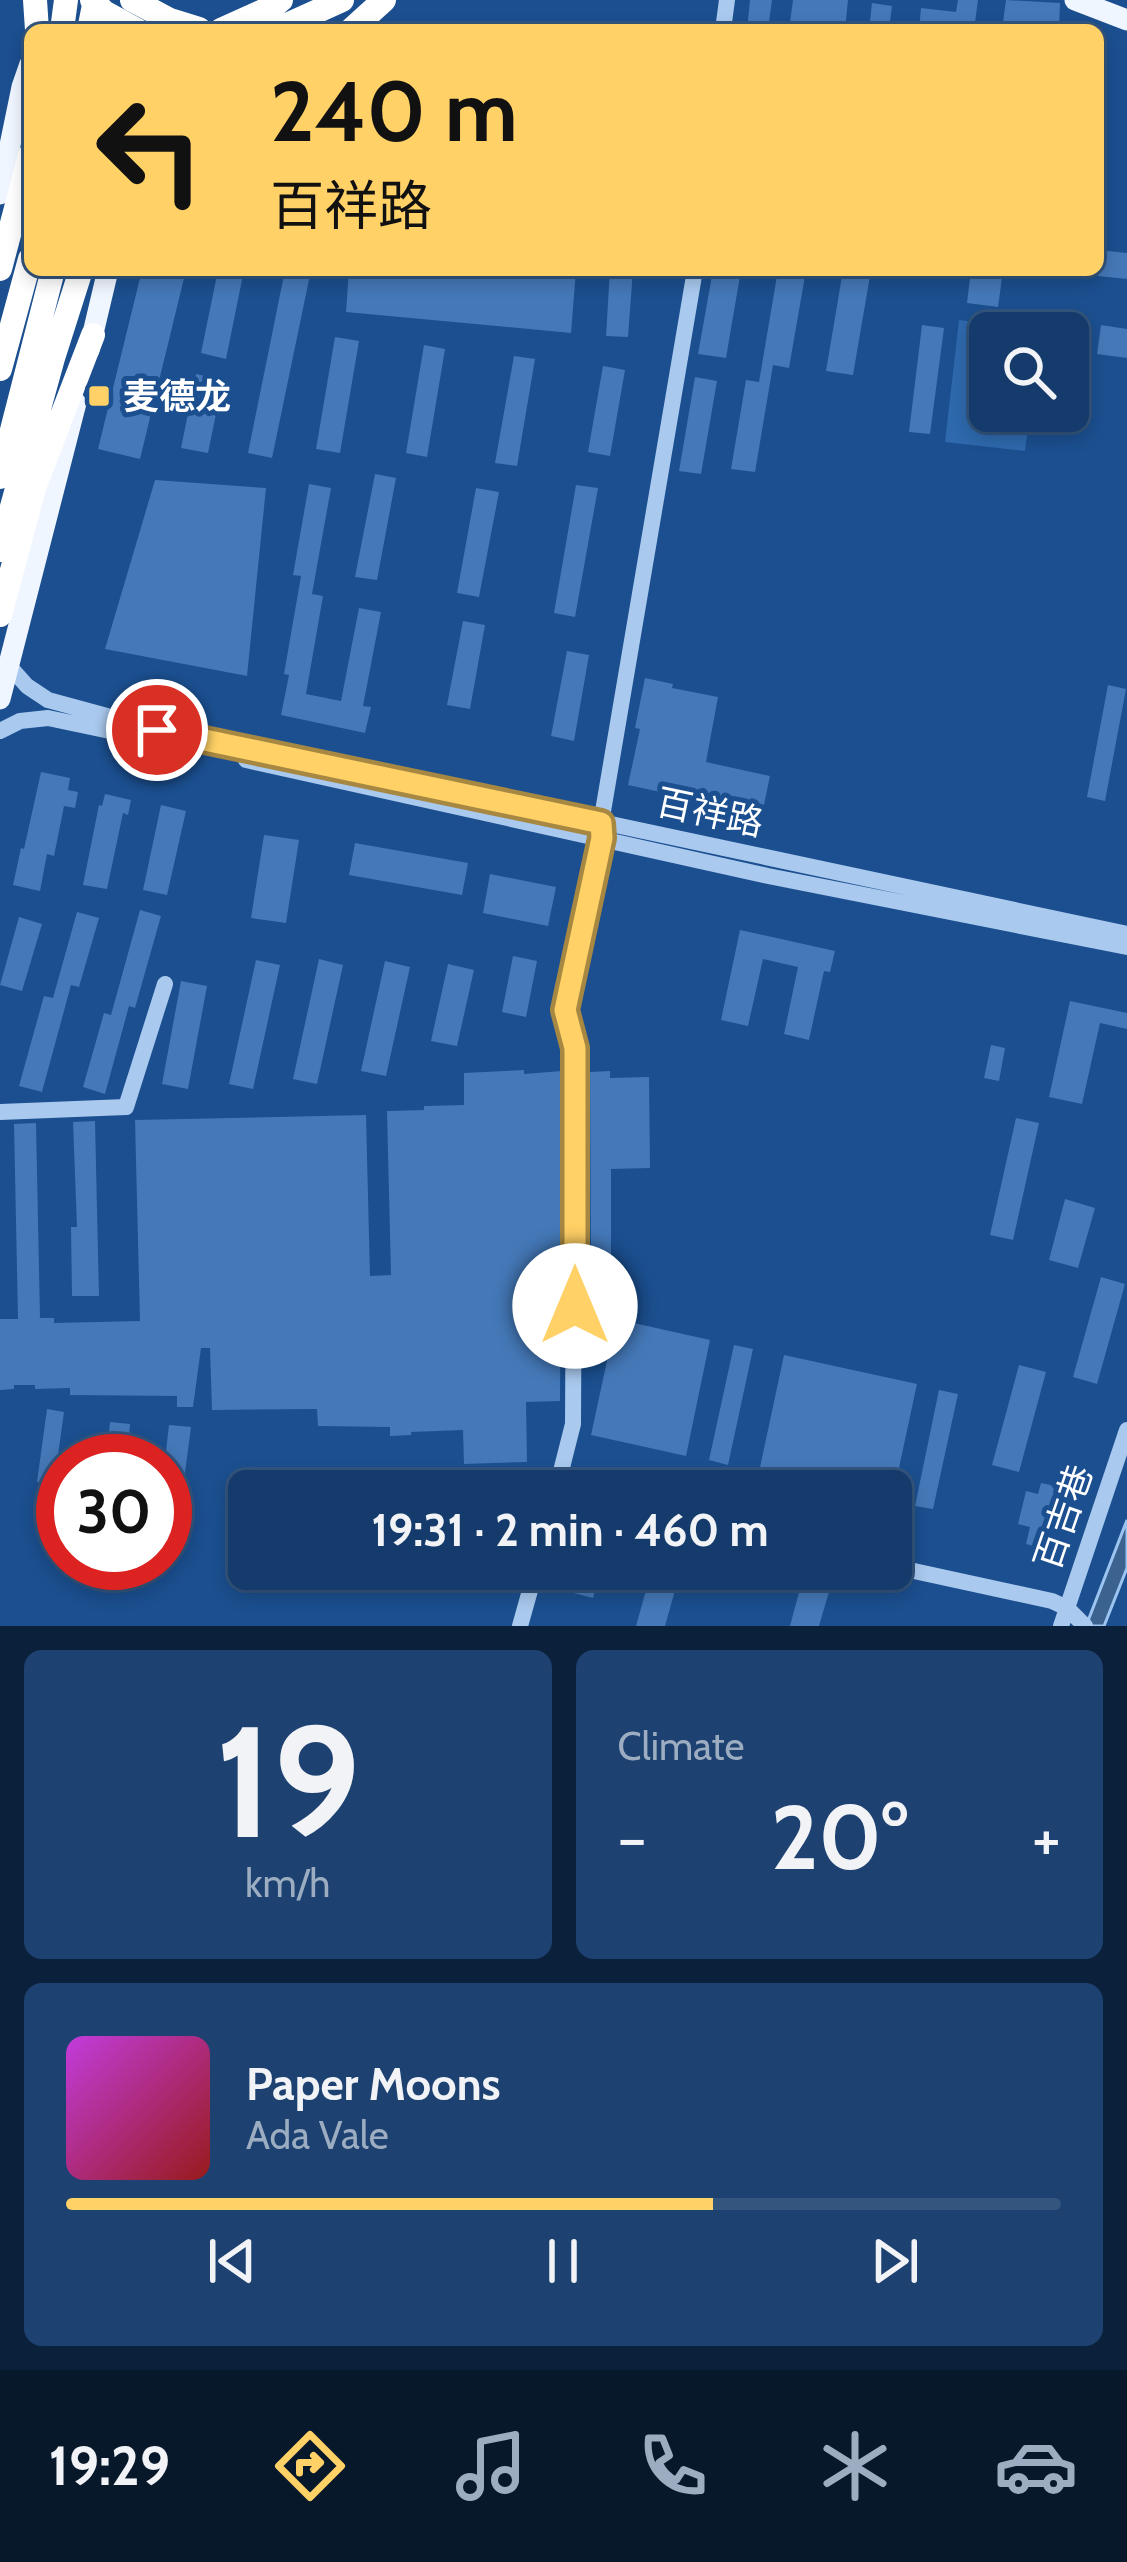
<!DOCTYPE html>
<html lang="en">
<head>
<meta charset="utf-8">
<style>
  body { margin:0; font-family:Cabin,"Noto Sans SC",sans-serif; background:#1d4271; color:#f1f3f6; height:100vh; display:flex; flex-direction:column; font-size:45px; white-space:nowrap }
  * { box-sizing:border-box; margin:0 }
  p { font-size:39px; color:#9dadc1 }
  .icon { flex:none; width:66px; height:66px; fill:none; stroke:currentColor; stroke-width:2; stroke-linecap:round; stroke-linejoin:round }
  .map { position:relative; height:1626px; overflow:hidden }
  .drawer { display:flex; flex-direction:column; gap:24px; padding:24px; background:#0b203b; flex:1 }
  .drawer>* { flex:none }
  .hud { position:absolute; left:24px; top:24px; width:1080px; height:252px; border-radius:18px; box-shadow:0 6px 18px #0003,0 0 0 3px #33557e; background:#ffd166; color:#111; overflow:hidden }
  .fabs { position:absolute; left:969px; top:312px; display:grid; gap:24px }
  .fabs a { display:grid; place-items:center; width:120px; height:120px; border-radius:18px; background:#143b6b; box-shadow:0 6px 18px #0003,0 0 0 3px #33557e; font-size:60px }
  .speed { position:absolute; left:36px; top:1434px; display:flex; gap:24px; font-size:60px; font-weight:700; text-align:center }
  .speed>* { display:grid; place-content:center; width:156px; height:156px; border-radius:50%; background:#143b6b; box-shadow:0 6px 18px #0003,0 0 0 3px #33557e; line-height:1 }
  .speed .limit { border:18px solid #d22; background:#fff; color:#111 }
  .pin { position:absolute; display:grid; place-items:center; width:102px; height:102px; color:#fff; margin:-51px; border:6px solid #fff; border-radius:50%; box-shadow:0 3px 12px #0007 }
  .me { position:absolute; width:132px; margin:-66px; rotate:0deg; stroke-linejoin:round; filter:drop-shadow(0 0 9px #0008) }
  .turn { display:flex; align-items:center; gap:42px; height:252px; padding:0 48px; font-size:54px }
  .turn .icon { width:156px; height:156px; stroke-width:2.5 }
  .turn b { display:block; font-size:84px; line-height:102px }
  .big { font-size:90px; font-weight:800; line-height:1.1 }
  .drawer .tile { flex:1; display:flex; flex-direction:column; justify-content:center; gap:18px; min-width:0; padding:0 42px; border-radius:18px; background:#1d4271 }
  .drawer .dial { align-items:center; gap:0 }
  .dial b { font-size:156px; line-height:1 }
  .song { display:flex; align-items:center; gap:36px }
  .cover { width:144px; height:144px; border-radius:18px; background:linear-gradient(135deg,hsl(290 70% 55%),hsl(0 70% 35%)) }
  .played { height:12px; border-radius:6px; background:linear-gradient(90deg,#ffd166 65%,#33557e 65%) }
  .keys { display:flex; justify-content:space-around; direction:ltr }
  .heat { display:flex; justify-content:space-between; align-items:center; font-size:66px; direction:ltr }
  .drawer .tiles { flex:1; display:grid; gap:24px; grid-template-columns:1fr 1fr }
  .tile:last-child { grid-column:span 2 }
  .trip { position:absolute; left:228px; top:1470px; width:684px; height:120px; border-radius:18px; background:#143b6b; box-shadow:0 6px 18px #0003,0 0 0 3px #33557e; font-weight:800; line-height:120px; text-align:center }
  .menu { display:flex; height:192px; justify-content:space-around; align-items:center; background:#08182b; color:#9dadc1 }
  .menu .icon { width:84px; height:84px }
  .menu .on { color:#ffd166 }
  .menu b { font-size:54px; color:#f1f3f6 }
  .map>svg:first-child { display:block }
</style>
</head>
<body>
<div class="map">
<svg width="1127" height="1626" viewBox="0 0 1127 1626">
  <rect width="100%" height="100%" fill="#1b4f8f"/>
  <path fill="#2e69ad" d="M959 320 1040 330 1039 333H990V411H1030L1025 451 945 442Z"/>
  <path fill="#3c6290" stroke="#9cc4f0" stroke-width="3" d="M1127 1520V1568L1104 1626H1086Z"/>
  <path fill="#4478b7" d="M750 0H772L768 30H747Z
    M793 0H848L845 30H789Z
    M958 0H978L974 30H919L921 8 956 12Z
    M1006 0 1060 3 1059 30H1002Z
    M872 3 892 6 889 30H869Z
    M1098 250 1127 253V279L1098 276Z
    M142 270H186L140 459 98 449Z
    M218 270H244L226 359 201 353Z
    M285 270H311L272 458 248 453Z
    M349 270H576L571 333 346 312Z
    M610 270H633L628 337 606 336Z
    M713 270H741L726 358 698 354Z
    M778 270H806L789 368 773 365 755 472 731 469 746 380 759 382Z
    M843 270H871L853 375 826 371Z
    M971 270H1003L998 307 967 303Z
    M922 325 944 328 930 434 909 432Z
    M1101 325 1127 329V358L1097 354Z
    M335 337 359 341 340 453 316 449Z
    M424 345 445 349 427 457 406 453Z
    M514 356 535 359 517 466 495 463Z
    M603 366 625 370 610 456 588 452Z
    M196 374 223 380 208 453 181 448Z
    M695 377 717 381 701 474 679 471Z
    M375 474 396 478 377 580 355 577Z
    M155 480 266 488 247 676 105 649Z
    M309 484 331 488 312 594 323 596 306 694 341 701 359 608 381 612 363 706 371 707 365 733 281 715 289 675 284 674 301 576 293 575Z
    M576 485 598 488 575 617 554 613Z
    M476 488 499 492 479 597 457 593Z
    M463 621 485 625 470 709 447 705Z
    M567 651 589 655 574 741 551 736Z
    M645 678 673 684 672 688 718 697 706 762 770 776 762 814 628 785 640 729 635 728Z
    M1108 685 1126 689 1105 801 1087 797Z
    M41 772 70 778 68 790 78 792 75 808 64 806 54 856 47 854 40 891 13 885 21 848 24 849Z
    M105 794 131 800 128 815 123 813 107 889 83 885 99 805 102 806Z
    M161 805 186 811 167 895 143 890Z
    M264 835 299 840 286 923 251 918Z
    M355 843 468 863 462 895 349 875Z
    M490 874 556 887 548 926 483 913Z
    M140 910 161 916 135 1008 129 1006 105 1094 83 1087 104 1013 111 1015Z
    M77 912 99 918 79 987 71 985 42 1092 19 1086 44 996 53 998Z
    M19 917 42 924 22 991 0 985Z
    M740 930 835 951 830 972 824 971 809 1040 784 1034 798 967 763 959 748 1026 721 1020Z
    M513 956 537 961 526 1017 502 1012Z
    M319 959 343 965 317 1084 293 1079Z
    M256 960 280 965 253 1089 229 1084Z
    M385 961 410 967 386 1076 361 1071Z
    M448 964 474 970 457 1046 431 1041Z
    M181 981 207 986 188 1089 162 1084Z
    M1070 1001 1127 1013V1029L1100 1023 1082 1104 1049 1097Z
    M991 1045 1005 1048 999 1081 984 1078Z
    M524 1070V1074L562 1071 560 1401 526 1402 527 1462 464 1464 463 1430 411 1432V1435L390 1436V1427L318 1426 317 1409 212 1410 210 1348H201L193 1407H177V1396L70 1395V1388L35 1389V1385H14V1389L0 1390V1319H18L14 1124 36 1123 40 1318H54V1323L140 1321 135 1120 366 1115 370 1276 391 1275 387 1111 424 1110V1106L464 1105V1073Z
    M610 1071V1078L649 1077 650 1168 611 1169V1259H591L590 1072Z
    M1016 1118 1039 1123 1013 1240 990 1235Z
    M95 1121 99 1296H72L71 1227H77L73 1122Z
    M1065 1199 1095 1208 1078 1268 1049 1260Z
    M1101 1277 1125 1284 1097 1384 1073 1377Z
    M616 1319 710 1340 686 1456 591 1435Z
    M734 1345 753 1349 728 1465 709 1460Z
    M784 1355 917 1384 894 1491H848L759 1472Z
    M1019 1365 1046 1372 1019 1472 992 1465Z
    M939 1390 958 1394 933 1509 915 1506Z
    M47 1409 64 1412 54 1484 37 1482Z
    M110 1422 130 1424 127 1461H106Z
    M169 1425 191 1427 181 1503 165 1501V1460Z
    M1041 1483 1060 1487 1045 1549 1026 1544 1030 1527 1018 1524 1026 1491 1038 1494Z
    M236 1486 249 1487V1524L233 1523Z
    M572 1569H601L593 1598 566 1591Z
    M652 1569H681L665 1626H636Z
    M805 1570 833 1578 819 1626H790Z"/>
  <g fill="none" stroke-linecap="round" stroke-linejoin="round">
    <path stroke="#a9c9ee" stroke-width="16" d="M723 30 727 0
      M10 667 27 686 48 700 188 738 409 781 1127 934
      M0 731 20 721 48 718 162 742
      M246 760 768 876 1127 947
      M0 1112 126 1107 165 984
      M556 1491 573 1424 575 1048 565 1009 602 838 601 823 695 270
      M891 1566 1052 1601 1067 1608 1085 1626
      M520 1626 536 1569
      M1061 1626 1127 1430"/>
    <path stroke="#f0f6ff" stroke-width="21" d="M1075 0 1127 20
      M0 194 22 87 30 64
      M89 350 108 270
      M0 699 76 403"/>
    <path stroke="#fff" stroke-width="24" d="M35 0 37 30
      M92 0 104 12 137 30
      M62 30 66 0
      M89 30 95 0
      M221 30 274 6 281 0
      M260 30 287 25 342 0
      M351 30 384 0
      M0 269 30 155
      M0 369 30 259
      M0 477 53 270
      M0 550 53 358 81 270
      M0 615 34 488 93 335"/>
    <path stroke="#fff" stroke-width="24" d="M132 0 170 20 199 29"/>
  </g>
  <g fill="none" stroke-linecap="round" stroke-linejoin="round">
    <g stroke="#a68842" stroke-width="30">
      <path id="route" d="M157 730 601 823 602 838 565 1010 575 1048V1306"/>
    </g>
    <use href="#route" stroke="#ffd166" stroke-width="21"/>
  </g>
  <rect fill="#ffd166" stroke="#1b4f8f" stroke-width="4.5" x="87" y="384" width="24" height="24" rx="6"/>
  <g text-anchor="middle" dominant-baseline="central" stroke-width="10" stroke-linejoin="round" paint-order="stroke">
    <g font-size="36" font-weight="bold" fill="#fff" stroke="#1b4f8f" text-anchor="start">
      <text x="123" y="396">麦德龙</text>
    </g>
    <g font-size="36" fill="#fff" stroke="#1b4f8f">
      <text transform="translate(710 812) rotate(12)">百祥路</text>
      <text transform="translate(1063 1517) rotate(-71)">百吉巷</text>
    </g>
  </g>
</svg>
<div class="fabs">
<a><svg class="icon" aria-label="search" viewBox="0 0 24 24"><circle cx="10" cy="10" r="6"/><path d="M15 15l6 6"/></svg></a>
</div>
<div class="speed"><div class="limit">30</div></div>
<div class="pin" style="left:157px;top:730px;background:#d93025"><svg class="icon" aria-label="arrive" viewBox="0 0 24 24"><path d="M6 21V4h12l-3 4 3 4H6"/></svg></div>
<svg class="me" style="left:575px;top:1306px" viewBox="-20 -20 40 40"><circle r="19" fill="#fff"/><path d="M0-13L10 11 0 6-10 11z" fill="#ffd166"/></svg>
<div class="trip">19:31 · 2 min · 460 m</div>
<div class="hud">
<div class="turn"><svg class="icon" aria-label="left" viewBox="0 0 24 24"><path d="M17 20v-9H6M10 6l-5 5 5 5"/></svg><div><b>240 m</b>百祥路</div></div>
</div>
</div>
<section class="drawer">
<div class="tiles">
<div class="tile dial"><b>19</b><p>km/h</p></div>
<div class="tile"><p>Climate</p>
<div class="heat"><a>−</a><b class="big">20°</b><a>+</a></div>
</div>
<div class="tile">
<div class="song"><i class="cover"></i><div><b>Paper Moons</b><p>Ada Vale</p></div></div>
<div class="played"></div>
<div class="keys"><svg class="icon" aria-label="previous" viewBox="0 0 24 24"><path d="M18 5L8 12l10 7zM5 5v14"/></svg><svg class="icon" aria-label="pause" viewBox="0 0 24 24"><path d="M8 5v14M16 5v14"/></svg><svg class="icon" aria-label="next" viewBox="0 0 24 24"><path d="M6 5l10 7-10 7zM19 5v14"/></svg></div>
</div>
</div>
</section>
<nav class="menu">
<b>19:29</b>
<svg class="icon on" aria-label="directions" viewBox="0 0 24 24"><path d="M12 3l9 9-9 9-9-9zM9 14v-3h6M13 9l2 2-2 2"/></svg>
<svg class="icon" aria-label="music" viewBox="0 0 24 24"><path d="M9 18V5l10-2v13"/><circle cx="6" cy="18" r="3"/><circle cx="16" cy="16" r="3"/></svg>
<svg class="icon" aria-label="phone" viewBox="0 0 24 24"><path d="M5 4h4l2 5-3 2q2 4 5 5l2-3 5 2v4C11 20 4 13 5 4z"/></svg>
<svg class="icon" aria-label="climate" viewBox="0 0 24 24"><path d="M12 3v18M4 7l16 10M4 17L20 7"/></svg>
<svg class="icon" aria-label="car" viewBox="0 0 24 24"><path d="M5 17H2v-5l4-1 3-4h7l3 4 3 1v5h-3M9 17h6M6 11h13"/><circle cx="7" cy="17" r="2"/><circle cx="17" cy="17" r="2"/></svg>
</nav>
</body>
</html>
